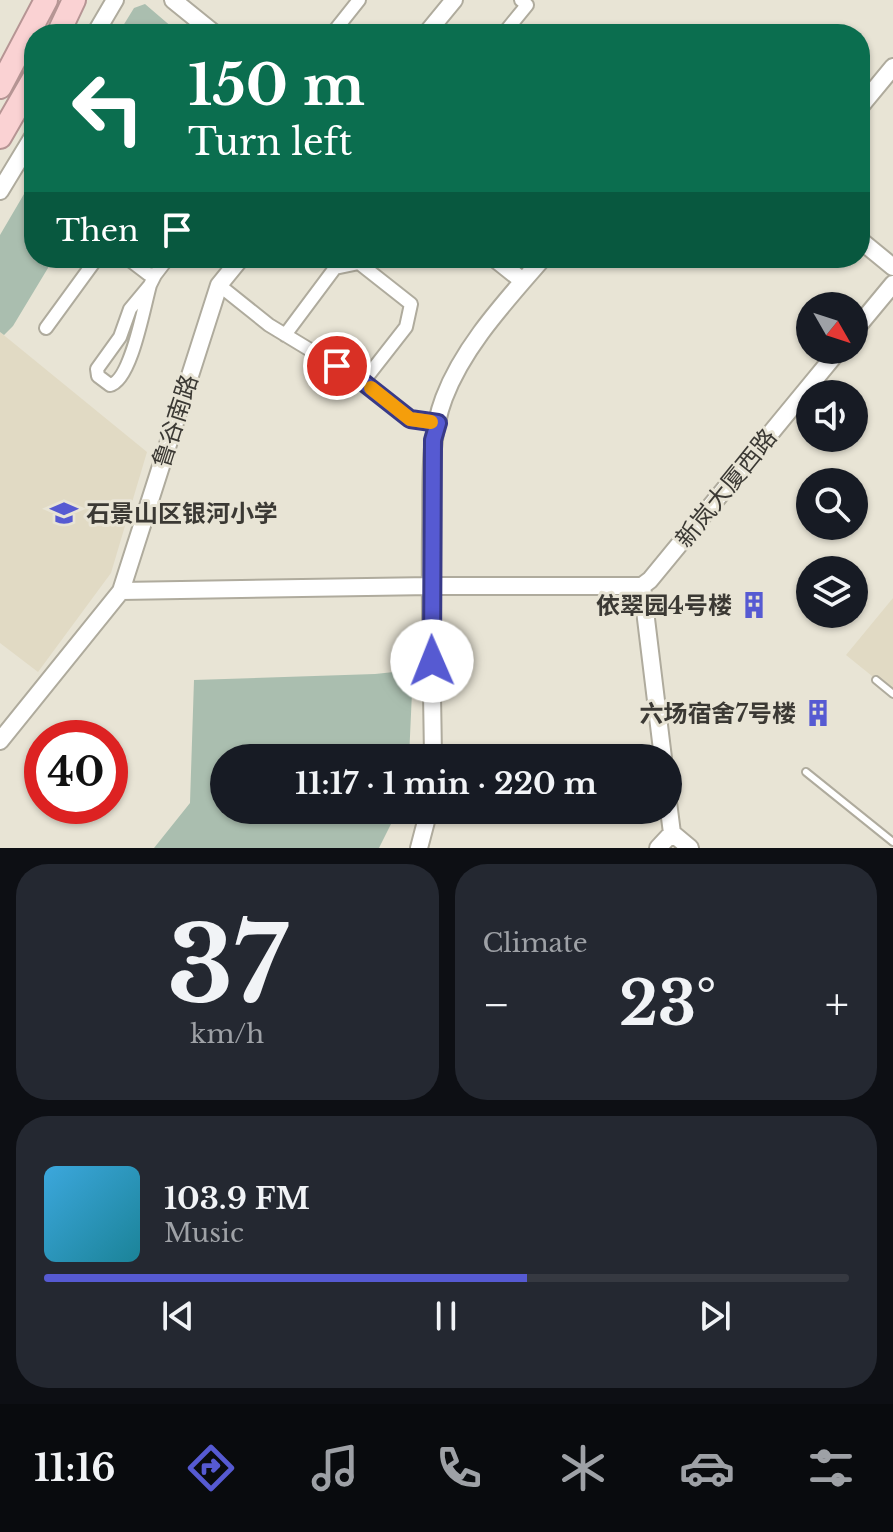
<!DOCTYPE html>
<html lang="en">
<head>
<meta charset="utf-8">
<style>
  body { margin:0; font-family:"Libre Baskerville","Noto Sans SC",serif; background:#242831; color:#f1f3f6; height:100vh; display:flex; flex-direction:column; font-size:30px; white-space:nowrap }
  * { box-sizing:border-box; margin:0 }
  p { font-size:26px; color:#9ea1a6 }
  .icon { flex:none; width:44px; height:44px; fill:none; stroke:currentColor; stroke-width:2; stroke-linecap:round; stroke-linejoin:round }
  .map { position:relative; height:848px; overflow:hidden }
  .panel { display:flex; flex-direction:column; gap:16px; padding:16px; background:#0d0f14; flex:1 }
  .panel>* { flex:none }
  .guide { position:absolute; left:24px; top:24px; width:846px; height:244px; border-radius:32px; box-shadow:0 2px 6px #0004; background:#0b6e4f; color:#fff; overflow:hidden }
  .needle { width:52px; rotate:129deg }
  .buttons { position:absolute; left:796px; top:292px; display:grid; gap:16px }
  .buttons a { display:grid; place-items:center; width:72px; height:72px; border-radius:50%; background:#171b24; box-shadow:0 2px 6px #0004; font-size:40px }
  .speed { position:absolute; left:24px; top:720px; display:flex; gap:16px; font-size:40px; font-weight:700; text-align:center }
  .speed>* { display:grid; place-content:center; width:104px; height:104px; border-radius:50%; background:#171b24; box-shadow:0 2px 6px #0004; line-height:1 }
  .speed .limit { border:12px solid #d22; background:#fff; color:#111 }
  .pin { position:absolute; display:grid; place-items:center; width:68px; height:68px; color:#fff; margin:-34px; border:4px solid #fff; border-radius:50%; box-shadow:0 2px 8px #0007 }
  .me { position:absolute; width:88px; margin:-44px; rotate:359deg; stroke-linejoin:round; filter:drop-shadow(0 0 6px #0008) }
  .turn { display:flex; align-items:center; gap:28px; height:168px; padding:0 32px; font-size:36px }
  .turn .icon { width:104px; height:104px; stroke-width:2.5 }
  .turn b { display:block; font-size:56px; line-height:68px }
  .then { display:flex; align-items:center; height:76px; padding:0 32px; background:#0003; gap:16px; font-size:30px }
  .big { font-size:60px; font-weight:800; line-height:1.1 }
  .panel .card { flex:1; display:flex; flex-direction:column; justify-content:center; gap:12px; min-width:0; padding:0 28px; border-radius:32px; background:#242831 }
  .panel .dial { align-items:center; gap:0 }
  .dial b { font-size:104px; line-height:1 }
  .song { display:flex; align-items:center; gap:24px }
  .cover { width:96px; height:96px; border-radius:12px; background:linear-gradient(135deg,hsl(200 70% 55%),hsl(190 70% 35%)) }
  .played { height:8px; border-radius:4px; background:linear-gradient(90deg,#565ad2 60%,#363941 60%) }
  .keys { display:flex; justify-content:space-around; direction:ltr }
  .heat { display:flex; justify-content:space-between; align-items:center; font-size:44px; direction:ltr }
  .panel .tiles { flex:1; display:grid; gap:16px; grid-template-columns:1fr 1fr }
  .card:last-child { grid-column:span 2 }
  .trip { position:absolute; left:210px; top:744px; width:472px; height:80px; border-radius:40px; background:#171b24; box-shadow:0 2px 6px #0004; font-weight:800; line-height:80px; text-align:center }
  .tab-bar { display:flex; height:128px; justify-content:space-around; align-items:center; background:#090b0e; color:#9ea1a6 }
  .tab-bar .icon { width:56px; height:56px }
  .tab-bar .on { color:#565ad2 }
  .tab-bar b { font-size:36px; color:#f1f3f6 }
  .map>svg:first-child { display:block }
</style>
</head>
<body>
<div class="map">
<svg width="893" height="848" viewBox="0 0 893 848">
  <rect width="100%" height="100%" fill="#e8e4d5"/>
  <path fill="#e1dac4" d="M0 332 147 452 111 573 38 672 0 643Z
    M893 598V693L846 655Z"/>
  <path fill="#aabeaf" d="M145 4 180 34H118L134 8Z
    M34 177V258H54L13 326 4 335 0 332V235Z
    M413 670 409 758H224V810H398L379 848H154L190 803 194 680 375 674Z"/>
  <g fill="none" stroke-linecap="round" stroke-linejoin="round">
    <g stroke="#afab9d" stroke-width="10">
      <path id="service" d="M876 680 893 694
        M806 772 893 842"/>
    </g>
    <g stroke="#afab9d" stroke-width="16">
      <path id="minor" d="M332 34 359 0
        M508 34 505 32 527 5 521 0
        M127 258 148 274 155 275 168 258
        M359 263 411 304 406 327 363 382
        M150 285 130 309 120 337 97 369 98 376 110 385C131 381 144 306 150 285L155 275
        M219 285 269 325 363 382 410 419 438 423
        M46 328 97 258
        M285 335 335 268 359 263 363 258"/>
    </g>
    <g stroke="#afab9d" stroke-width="20">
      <path id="tertiary" d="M173 0 215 34
        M95 34 115 0
        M426 34 454 0
        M860 107 893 67
        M0 191 34 135
        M860 240 893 267
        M494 258 523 281
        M854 331 893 284
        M642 586 650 580 839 350
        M642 586 663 758
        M121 591 431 586H642
        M0 741 121 591 219 285 241 258
        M433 758C432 682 430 607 431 531 432 486 428 440 444 398 464 345 507 300 543 258
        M668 802 672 833 690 848
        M419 848 429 810
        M658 848 672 833"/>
    </g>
    <g stroke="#b69594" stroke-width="26">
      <path id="trunk" d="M58 34 74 0
        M0 87 46 0
        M0 137 34 78"/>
    </g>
    <use href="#service" stroke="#fff" stroke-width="6"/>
    <use href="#minor" stroke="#fff" stroke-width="12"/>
    <use href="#tertiary" stroke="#fff" stroke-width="16"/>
    <use href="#trunk" stroke="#fad2d3" stroke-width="22"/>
  </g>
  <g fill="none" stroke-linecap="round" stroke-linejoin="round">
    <g stroke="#383a88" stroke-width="20">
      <path id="route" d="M337 366 363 382 410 419 438 423 433 440 432 661"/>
    </g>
    <use href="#route" stroke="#565ad2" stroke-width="14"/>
    <path stroke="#f59e0b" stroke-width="14" d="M371 388 410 419 431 422"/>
  </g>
  <defs>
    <g id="school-bare" transform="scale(2.16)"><path d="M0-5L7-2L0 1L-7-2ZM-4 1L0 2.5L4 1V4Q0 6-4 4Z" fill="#565ad2" stroke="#e8e4d5" stroke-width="2.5" paint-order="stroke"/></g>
    <g id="building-bare" transform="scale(2.16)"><path d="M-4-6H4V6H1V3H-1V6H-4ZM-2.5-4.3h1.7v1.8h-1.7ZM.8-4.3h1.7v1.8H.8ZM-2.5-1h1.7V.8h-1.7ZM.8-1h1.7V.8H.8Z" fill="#565ad2" stroke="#e8e4d5" stroke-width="2.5" paint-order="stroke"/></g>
  </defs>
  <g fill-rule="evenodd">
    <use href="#school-bare" x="64" y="513"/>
    <use href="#building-bare" x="754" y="605"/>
    <use href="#building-bare" x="818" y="713"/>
  </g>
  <g text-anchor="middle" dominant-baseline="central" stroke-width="6" stroke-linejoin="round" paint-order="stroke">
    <g font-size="24" fill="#3b3934" stroke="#e8e4d5">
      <text transform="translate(175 421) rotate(-72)">鲁谷南路</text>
      <text transform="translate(726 488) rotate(-51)">新岚大厦西路</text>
    </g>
    <g font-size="24" font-weight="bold" fill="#3b3934" stroke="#e8e4d5" text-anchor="end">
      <text x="86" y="513" text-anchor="start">石景山区银河小学</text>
      <text x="732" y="605">依翠园4号楼</text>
      <text x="796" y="713">六场宿舍7号楼</text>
    </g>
  </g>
</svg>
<div class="buttons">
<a><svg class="needle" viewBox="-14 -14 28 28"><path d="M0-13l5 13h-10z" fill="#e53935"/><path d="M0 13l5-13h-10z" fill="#9ea1a6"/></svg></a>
<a><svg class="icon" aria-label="sound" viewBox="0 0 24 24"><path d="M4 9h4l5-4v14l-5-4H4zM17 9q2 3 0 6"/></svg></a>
<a><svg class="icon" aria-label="search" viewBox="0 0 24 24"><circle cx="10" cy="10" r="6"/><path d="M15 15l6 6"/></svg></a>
<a><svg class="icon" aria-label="layers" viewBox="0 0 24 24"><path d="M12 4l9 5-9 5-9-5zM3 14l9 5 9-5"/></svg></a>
</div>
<div class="speed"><div class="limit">40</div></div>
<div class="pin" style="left:337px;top:366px;background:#d93025"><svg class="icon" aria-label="arrive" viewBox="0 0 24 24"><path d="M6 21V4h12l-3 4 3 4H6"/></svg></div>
<svg class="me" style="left:432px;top:661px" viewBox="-20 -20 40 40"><circle r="19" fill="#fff"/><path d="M0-13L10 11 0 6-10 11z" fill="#565ad2"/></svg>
<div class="trip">11:17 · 1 min · 220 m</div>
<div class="guide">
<div class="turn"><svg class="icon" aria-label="left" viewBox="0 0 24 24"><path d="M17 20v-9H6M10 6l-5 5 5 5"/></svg><div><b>150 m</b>Turn left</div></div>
<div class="then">Then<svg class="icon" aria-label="arrive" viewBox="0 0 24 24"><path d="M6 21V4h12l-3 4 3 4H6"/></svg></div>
</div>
</div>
<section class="panel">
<div class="tiles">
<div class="card dial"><b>37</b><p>km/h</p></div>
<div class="card"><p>Climate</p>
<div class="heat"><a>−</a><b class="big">23°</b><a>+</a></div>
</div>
<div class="card">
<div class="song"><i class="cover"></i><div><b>103.9 FM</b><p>Music</p></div></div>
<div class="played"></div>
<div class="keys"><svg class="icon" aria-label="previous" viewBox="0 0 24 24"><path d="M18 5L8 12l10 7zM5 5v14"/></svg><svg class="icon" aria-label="pause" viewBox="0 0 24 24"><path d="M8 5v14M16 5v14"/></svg><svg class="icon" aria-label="next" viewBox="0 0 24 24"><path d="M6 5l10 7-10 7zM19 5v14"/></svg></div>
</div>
</div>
</section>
<nav class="tab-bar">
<b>11:16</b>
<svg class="icon on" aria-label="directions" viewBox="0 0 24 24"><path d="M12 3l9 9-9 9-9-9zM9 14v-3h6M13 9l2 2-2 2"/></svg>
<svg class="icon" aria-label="music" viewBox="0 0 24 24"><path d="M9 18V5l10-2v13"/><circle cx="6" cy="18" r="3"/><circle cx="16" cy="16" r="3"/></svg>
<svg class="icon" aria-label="phone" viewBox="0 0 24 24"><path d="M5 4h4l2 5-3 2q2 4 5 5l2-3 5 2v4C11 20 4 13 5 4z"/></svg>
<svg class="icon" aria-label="climate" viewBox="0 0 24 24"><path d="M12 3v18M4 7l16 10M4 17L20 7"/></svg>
<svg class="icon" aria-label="car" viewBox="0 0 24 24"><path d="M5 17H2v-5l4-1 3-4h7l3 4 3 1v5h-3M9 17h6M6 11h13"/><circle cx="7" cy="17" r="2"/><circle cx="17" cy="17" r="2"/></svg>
<svg class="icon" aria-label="filters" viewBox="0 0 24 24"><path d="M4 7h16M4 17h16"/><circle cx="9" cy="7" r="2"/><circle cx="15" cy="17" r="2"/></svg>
</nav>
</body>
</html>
